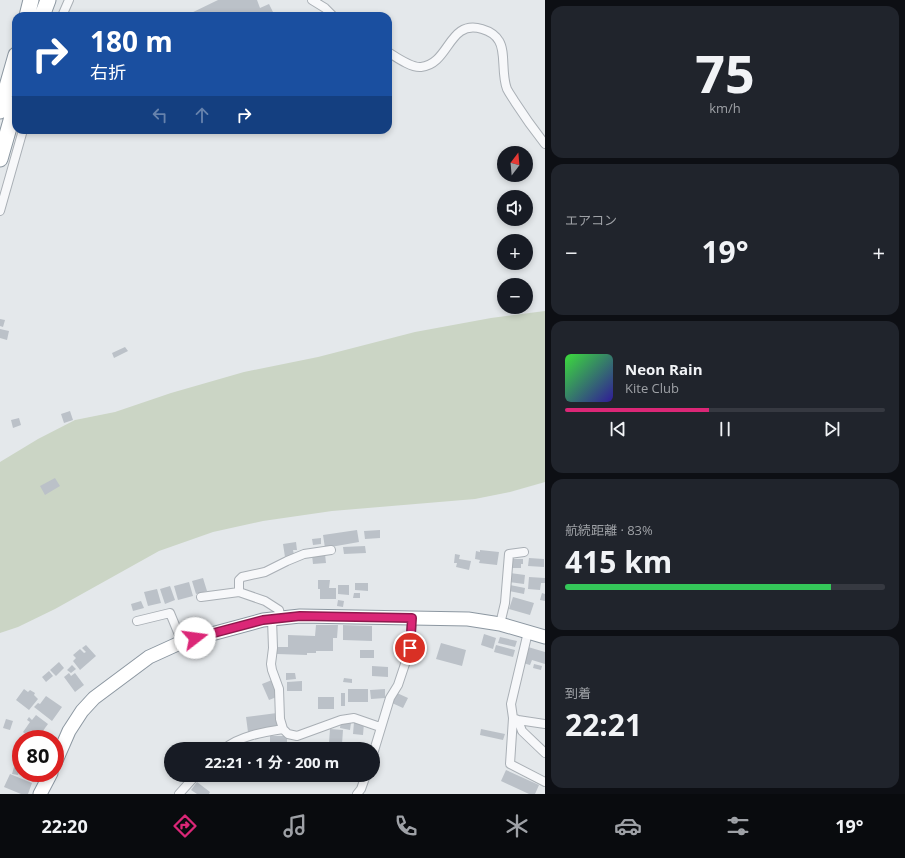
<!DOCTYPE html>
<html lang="ja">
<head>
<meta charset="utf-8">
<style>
  body { margin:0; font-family:"Open Sans","Noto Sans JP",sans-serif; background:#20242c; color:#f1f3f6; height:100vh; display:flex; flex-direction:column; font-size:15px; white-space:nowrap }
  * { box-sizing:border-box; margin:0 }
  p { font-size:13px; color:#9ea1a6 }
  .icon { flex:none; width:22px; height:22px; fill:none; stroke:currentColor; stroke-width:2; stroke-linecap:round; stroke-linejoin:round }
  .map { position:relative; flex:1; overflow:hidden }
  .panel { display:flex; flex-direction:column; gap:6px; padding:6px; background:#0d0f14; width:360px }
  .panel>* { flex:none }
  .guide { position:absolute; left:12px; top:12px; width:380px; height:122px; border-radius:12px; box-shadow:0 2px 6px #0003; background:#1a4fa0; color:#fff; overflow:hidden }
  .needle { width:26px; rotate:16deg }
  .fabs { position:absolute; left:497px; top:146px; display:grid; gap:8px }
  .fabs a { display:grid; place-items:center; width:36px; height:36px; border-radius:50%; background:#171b24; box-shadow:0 2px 6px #0003; font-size:20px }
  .speed { position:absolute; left:12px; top:730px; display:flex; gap:8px; font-size:20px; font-weight:700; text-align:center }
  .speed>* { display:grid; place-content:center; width:52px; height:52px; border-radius:50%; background:#171b24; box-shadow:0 2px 6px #0003; line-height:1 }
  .speed .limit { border:6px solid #d22; background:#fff; color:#111 }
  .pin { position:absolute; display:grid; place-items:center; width:34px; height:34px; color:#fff; margin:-17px; border:2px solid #fff; border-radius:50%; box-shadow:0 1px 4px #0007 }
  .me { position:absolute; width:44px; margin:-22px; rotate:75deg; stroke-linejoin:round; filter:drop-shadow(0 0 3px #0008) }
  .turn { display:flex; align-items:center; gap:14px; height:84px; padding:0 12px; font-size:18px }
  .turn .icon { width:52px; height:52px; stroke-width:2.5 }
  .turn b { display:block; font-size:28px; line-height:34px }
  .lanes { display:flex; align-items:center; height:38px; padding:0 12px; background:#0003; justify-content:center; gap:20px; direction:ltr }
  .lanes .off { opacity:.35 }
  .big { font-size:30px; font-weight:700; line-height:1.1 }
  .panel .card { flex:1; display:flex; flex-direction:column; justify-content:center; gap:6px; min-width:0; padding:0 14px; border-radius:12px; background:#20242c }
  .panel .dial { align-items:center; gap:0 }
  .dial b { font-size:52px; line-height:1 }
  .song { display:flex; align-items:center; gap:12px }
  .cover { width:48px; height:48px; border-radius:6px; background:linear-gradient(135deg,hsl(120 70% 55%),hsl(250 70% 35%)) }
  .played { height:4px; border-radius:2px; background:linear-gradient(90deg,#db2777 45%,#363941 45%) }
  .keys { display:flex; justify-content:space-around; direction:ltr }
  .heat { display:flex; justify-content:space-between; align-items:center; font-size:22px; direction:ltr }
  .charge { height:6px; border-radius:3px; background:linear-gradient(90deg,#34c759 83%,#363941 0) }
  .trip { position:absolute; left:164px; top:742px; width:216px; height:40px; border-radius:20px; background:#171b24; box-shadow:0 2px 6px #0003; font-weight:700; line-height:40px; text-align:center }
  .tabs { display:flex; height:64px; justify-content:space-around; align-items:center; background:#090b0e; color:#9ea1a6 }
  .tabs .icon { width:28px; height:28px }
  .tabs .on { color:#db2777 }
  .tabs b { font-size:18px; color:#f1f3f6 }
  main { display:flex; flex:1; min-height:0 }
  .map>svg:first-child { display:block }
</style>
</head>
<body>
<main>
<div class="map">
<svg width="545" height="794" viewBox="0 0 545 794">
  <rect width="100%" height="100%" fill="#e4e8eb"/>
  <path fill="#cbd5c5" d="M545 311V482L510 492 475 499 332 511 263 521 213 532 159 551 55 609 18 627 0 633V462L38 439 75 420 115 412 171 393 244 372 318 357 415 332 491 318Z"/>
  <path fill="#bbc1c8" d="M218 0H257L260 8 269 4 275 16H185Z
    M0 319 5 320 3 327 0 326Z
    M0 329 9 331 7 340 0 338Z
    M125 347 128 351 114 358 112 353Z
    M70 411 73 420 64 423 61 414Z
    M19 418 21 425 13 428 11 420Z
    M55 478 60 486 45 495 40 486Z
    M357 530 359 542 325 548 323 535Z
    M380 530V538L365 539 364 531Z
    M321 538V544L313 545 312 539Z
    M296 542 297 550H293L294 555 285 557 283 544Z
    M365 546 366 553 344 554 343 547Z
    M480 550 499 552 497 565 479 563 480 560 475 559 476 551 480 552Z
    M325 554 326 563 313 564 312 555Z
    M455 554 460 555 459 559 471 561 469 570 456 567 457 563H454Z
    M529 558 544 559V567L528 566Z
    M511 559H523V564H521V568H512Z
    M510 573 525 575 524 584 509 582Z
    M529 577 545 578V583H541L540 590 528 589Z
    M203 578 207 591 196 594 192 581Z
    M318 580H330L329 588H336V599H320V589H318Z
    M189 582 193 596 178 600 174 586Z
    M355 583H368V591L355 590Z
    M338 585H349V595L338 594Z
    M510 585 525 588 524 594 509 591Z
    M170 586 175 600 165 604 160 589Z
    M157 589 161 603 148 606 144 592Z
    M354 593H360V598H353Z
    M542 593 545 594V601L540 600Z
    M513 597 534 603 530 615 509 609Z
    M338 600 344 601 343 607 337 606Z
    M141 601 144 608 133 611 131 604Z
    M316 625H338L337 638H333V651H316V653H307V655L277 654V647H288V635L315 636Z
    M343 625 372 626V641L343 640Z
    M484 634 496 638 493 649 481 645Z
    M500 637 517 641 515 647 498 643Z
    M441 643 466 650 462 666 436 659Z
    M86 645 96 656 80 670 73 661 76 658 73 655 80 649 84 653 86 652 82 648Z
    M496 645 515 650 513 657 494 652Z
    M528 647 545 652V664L532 660 530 665 523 663Z
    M360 650H374V658H360Z
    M59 662 64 668 56 676 50 670Z
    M534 664 542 666 541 670 533 668Z
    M72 665 76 669 71 673 67 670Z
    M372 666 388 667V677L372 676Z
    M49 671 53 676 46 682 42 677Z
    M69 673 71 676 75 673 84 685 75 692 64 677Z
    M286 673H295L296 679 286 680Z
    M344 678 352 679V683L343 682Z
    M272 680 279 696 269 700 262 684Z
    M302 681V691H287V682Z
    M24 689 28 692 30 690 35 693 34 695 38 699 29 710 16 700Z
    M348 689H368V702H348Z
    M385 689V698L371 699 370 690Z
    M341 693H345V706H341Z
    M397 693 408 698 403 708 392 703Z
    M46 696 62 707 52 721 34 707 38 703 40 704Z
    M318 697H334V709H318Z
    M277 713 279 728 248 732 246 717Z
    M36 715 48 724 37 739H32L23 732 30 722 27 720 29 717 32 720Z
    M6 719 13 721 10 730 3 728Z
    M341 721 351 723 350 730 340 728Z
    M354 722 364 723 363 735 353 734Z
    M330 729 343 730 342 744 329 743Z
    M481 729 505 734 503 740 480 735Z
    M270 736H287V748L270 749Z
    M21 740V760L14 756 18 749 16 748Z
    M14 767 20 769 18 775 12 774Z
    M506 770 539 785 535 794H529L501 781Z
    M10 774 32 783 28 794H21L4 787Z
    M197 782 210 792 209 794H197L191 790Z"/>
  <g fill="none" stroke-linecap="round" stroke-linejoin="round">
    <g stroke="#a9afb5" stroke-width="10">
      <path id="minor" d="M312 0 325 8 333 16
        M62 16 69 0
        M388 52C396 57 411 68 421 67 450 64 448 19 482 29 489 31 495 34 499 41 506 52 501 74 507 89 509 93 512 97 515 102 524 116 534 130 545 144
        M0 211 23 130
        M201 597 239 592
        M281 618 279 610 265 601 239 592V580L242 577 265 572 287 561 304 554 331 550
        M272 619 273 648 271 664 272 670 279 689 280 719 283 729 288 734 297 736 341 720 354 718 380 727
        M137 621 170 613 182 642
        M500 624 505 603 509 554 524 552
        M528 632 511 704 513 718 518 720 545 724
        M513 718 510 764 545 782
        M518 720 522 731 545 753
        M224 749C239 736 264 732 283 729
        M373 754 390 698 398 685 410 649 412 618
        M179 794 196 775
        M357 794 361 789 366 775"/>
    </g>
    <g stroke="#8c97a1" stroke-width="15">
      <path id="trunk" d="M55 763 69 731 82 711 94 698 149 657 182 642 263 620 300 616 468 619 500 624 545 637
        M40 794 51 773"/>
    </g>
    <g stroke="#8c97a1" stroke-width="17">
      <path id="motorway" d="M27 16 31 0
        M42 16 48 0
        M0 111 16 55
        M0 159 16 103"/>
    </g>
    <use href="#minor" stroke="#f7f8fa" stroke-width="8"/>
    <use href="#trunk" stroke="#fff" stroke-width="13"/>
    <use href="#motorway" stroke="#fff" stroke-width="15"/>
  </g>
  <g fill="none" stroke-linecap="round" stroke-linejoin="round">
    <g stroke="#8e194d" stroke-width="10">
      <path id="route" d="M195 638 263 620 300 616 412 618 410 648"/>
    </g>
    <use href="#route" stroke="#db2777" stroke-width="7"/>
  </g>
</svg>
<div class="fabs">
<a><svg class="needle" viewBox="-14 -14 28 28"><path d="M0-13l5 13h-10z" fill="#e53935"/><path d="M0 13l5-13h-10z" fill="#9ea1a6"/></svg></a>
<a><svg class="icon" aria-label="sound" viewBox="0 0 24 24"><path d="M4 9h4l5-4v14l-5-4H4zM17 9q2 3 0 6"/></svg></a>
<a>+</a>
<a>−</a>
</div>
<div class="speed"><div class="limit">80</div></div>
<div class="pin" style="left:410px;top:648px;background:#d93025"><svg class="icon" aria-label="arrive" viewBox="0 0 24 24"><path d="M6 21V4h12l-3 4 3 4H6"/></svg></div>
<svg class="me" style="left:195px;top:638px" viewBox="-20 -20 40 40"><circle r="19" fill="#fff"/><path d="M0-13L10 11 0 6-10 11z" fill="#db2777"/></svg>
<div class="trip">22:21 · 1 分 · 200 m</div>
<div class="guide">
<div class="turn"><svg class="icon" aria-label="right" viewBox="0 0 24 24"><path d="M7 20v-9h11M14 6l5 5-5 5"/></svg><div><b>180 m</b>右折</div></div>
<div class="lanes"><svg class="icon off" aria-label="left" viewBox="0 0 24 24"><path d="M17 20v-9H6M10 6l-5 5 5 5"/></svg><svg class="icon off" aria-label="ahead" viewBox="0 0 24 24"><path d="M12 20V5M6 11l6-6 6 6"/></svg><svg class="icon" aria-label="right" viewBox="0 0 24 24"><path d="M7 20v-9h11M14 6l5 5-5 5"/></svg></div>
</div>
</div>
<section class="panel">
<div class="card dial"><b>75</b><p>km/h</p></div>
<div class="card"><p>エアコン</p>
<div class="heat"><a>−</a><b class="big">19°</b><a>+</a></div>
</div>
<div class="card">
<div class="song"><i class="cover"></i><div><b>Neon Rain</b><p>Kite Club</p></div></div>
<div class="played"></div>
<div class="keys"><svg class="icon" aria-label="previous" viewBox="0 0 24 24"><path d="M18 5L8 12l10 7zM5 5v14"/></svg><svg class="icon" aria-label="pause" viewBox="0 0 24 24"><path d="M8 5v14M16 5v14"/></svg><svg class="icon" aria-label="next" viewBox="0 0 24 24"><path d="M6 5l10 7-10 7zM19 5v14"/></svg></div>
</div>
<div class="card"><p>航続距離 · 83%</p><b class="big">415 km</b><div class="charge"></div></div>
<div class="card"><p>到着</p><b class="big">22:21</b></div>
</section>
</main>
<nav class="tabs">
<b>22:20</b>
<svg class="icon on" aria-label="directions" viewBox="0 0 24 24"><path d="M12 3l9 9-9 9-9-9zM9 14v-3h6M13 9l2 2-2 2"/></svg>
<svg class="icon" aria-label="music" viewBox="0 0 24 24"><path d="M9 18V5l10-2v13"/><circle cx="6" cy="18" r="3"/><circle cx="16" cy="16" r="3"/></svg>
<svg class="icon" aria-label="phone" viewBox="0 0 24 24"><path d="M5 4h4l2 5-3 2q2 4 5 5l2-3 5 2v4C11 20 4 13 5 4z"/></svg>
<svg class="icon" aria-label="climate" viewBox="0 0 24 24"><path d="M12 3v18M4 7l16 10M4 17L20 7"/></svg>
<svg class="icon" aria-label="car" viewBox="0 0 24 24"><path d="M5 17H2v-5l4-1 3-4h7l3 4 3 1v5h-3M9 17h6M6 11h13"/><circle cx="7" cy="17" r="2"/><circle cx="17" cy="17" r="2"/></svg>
<svg class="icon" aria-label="filters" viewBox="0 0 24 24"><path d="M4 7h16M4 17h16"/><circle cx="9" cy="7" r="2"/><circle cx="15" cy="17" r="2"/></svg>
<b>19°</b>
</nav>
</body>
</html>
